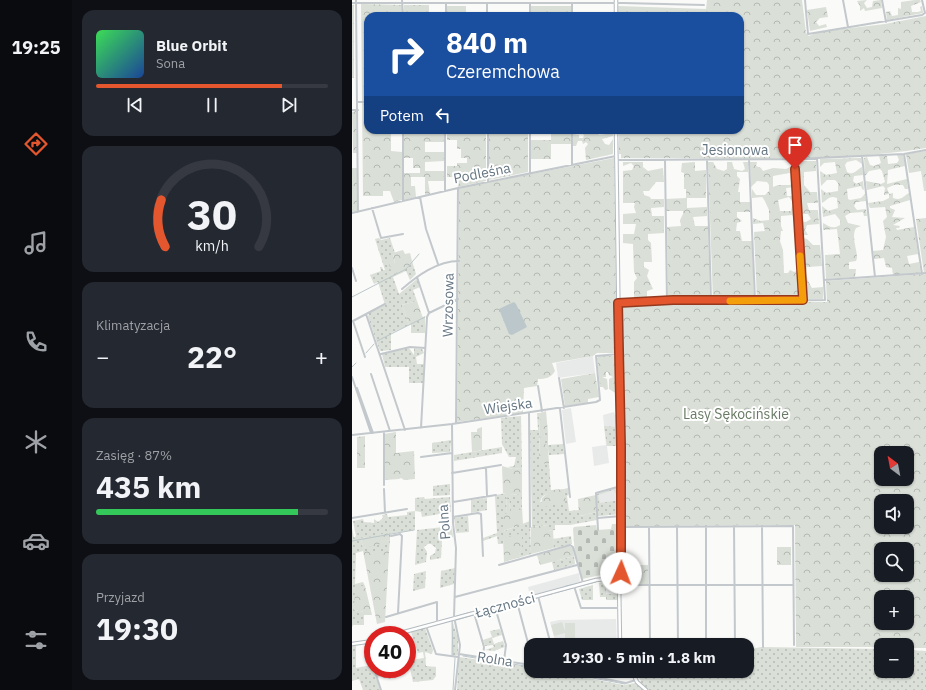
<!DOCTYPE html>
<html lang="pl">
<head>
<meta charset="utf-8">
<style>
  body { margin:0; font-family:"IBM Plex Sans",sans-serif; background:#242831; color:#f1f3f6; height:100vh; display:flex; flex-direction:column; font-size:15px; white-space:nowrap }
  * { box-sizing:border-box; margin:0 }
  p { font-size:13px; color:#9ea1a6 }
  .icon { flex:none; width:22px; height:22px; fill:none; stroke:currentColor; stroke-width:2; stroke-linecap:round; stroke-linejoin:round }
  .map { position:relative; flex:1; overflow:hidden }
  .drawer { display:flex; flex-direction:column; gap:10px; padding:10px; background:#0d0f14; width:280px }
  .drawer>* { flex:none }
  .banner { position:absolute; left:12px; top:12px; width:380px; height:122px; border-radius:12px; box-shadow:0 1px 3px #0004; background:#1a4fa0; color:#fff; overflow:hidden }
  .needle { width:26px; rotate:328deg }
  .fabs { position:absolute; left:522px; top:446px; display:grid; gap:8px }
  .fabs a { display:grid; place-items:center; width:40px; height:40px; border-radius:8px; background:#171b24; box-shadow:0 1px 3px #0004; font-size:20px }
  .speed { position:absolute; left:12px; top:626px; display:flex; gap:8px; font-size:20px; font-weight:700; text-align:center }
  .speed>* { display:grid; place-content:center; width:52px; height:52px; border-radius:50%; background:#171b24; box-shadow:0 1px 3px #0004; line-height:1 }
  .speed .limit { border:6px solid #d22; background:#fff; color:#111 }
  .pin { position:absolute; display:grid; place-items:center; width:34px; height:34px; color:#fff; margin:-41px -17px; border-radius:50% 50% 50% 0; rotate:-45deg; box-shadow:0 0 4px #0007 }
  .pin .icon { rotate:45deg }
  .me { position:absolute; width:44px; margin:-22px; rotate:2deg; stroke-linejoin:round; filter:drop-shadow(0 0 3px #0008) }
  .turn { display:flex; align-items:center; gap:14px; height:84px; padding:0 16px; font-size:18px }
  .turn .icon { width:52px; height:52px; stroke-width:2.5 }
  .turn b { display:block; font-size:28px; line-height:34px }
  .then { display:flex; align-items:center; height:38px; padding:0 16px; background:#0003; gap:8px; font-size:15px }
  .big { font-size:30px; font-weight:800; line-height:1.1 }
  .drawer .card { flex:1; display:flex; flex-direction:column; justify-content:center; gap:6px; min-width:0; padding:0 14px; border-radius:12px; background:#242831 }
  .drawer .dial { align-items:center; gap:0 }
  .dial svg { height:104px; overflow:visible; fill:none; stroke:#363941; stroke-width:7; stroke-linecap:round; text-anchor:middle }
  .dial text { fill:#f1f3f6; stroke:none }
  .song { display:flex; align-items:center; gap:12px }
  .cover { width:48px; height:48px; border-radius:6px; background:linear-gradient(135deg,hsl(130 70% 55%),hsl(220 70% 35%)) }
  .played { height:4px; border-radius:2px; background:linear-gradient(90deg,#e4572e 80%,#363941 80%) }
  .keys { display:flex; justify-content:space-around; direction:ltr }
  .heat { display:flex; justify-content:space-between; align-items:center; font-size:22px; direction:ltr }
  .charge { height:6px; border-radius:3px; background:linear-gradient(90deg,#34c759 87%,#363941 0) }
  .trip { position:absolute; left:172px; top:638px; width:230px; height:40px; border-radius:12px; background:#171b24; box-shadow:0 1px 3px #0004; font-weight:800; line-height:40px; text-align:center }
  main { display:flex; flex:1; min-height:0 }
  .dock { display:flex; flex-direction:column; width:72px; justify-content:space-around; align-items:center; background:#090b0e; color:#9ea1a6 }
  .dock .icon { width:28px; height:28px }
  .dock .current { color:#e4572e }
  .dock b { font-size:18px; color:#f1f3f6 }
  .map>svg:first-child { display:block }
</style>
</head>
<body>
<main>
<nav class="dock">
<b>19:25</b>
<svg class="icon current" aria-label="directions" viewBox="0 0 24 24"><path d="M12 3l9 9-9 9-9-9zM9 14v-3h6M13 9l2 2-2 2"/></svg>
<svg class="icon" aria-label="music" viewBox="0 0 24 24"><path d="M9 18V5l10-2v13"/><circle cx="6" cy="18" r="3"/><circle cx="16" cy="16" r="3"/></svg>
<svg class="icon" aria-label="phone" viewBox="0 0 24 24"><path d="M5 4h4l2 5-3 2q2 4 5 5l2-3 5 2v4C11 20 4 13 5 4z"/></svg>
<svg class="icon" aria-label="climate" viewBox="0 0 24 24"><path d="M12 3v18M4 7l16 10M4 17L20 7"/></svg>
<svg class="icon" aria-label="car" viewBox="0 0 24 24"><path d="M5 17H2v-5l4-1 3-4h7l3 4 3 1v5h-3M9 17h6M6 11h13"/><circle cx="7" cy="17" r="2"/><circle cx="17" cy="17" r="2"/></svg>
<svg class="icon" aria-label="filters" viewBox="0 0 24 24"><path d="M4 7h16M4 17h16"/><circle cx="9" cy="7" r="2"/><circle cx="15" cy="17" r="2"/></svg>
</nav>
<section class="drawer">
<div class="card">
<div class="song"><i class="cover"></i><div><b>Blue Orbit</b><p>Sona</p></div></div>
<div class="played"></div>
<div class="keys"><svg class="icon" aria-label="previous" viewBox="0 0 24 24"><path d="M18 5L8 12l10 7zM5 5v14"/></svg><svg class="icon" aria-label="pause" viewBox="0 0 24 24"><path d="M8 5v14M16 5v14"/></svg><svg class="icon" aria-label="next" viewBox="0 0 24 24"><path d="M6 5l10 7-10 7zM19 5v14"/></svg></div>
</div>
<div class="card dial"><svg viewBox="0 0 100 80">
<path d="M14 69A42 42 0 1 1 86 69"/>
<path d="M14 69A42 42 0 0 1 11 33" stroke="#e4572e"/>
<text x="50" y="56" font-size="32" font-weight="700">30</text>
<text x="50" y="72" font-size="11">km/h</text>
</svg></div>
<div class="card"><p>Klimatyzacja</p>
<div class="heat"><a>−</a><b class="big">22°</b><a>+</a></div>
</div>
<div class="card"><p>Zasięg · 87%</p><b class="big">435 km</b><div class="charge"></div></div>
<div class="card"><p>Przyjazd</p><b class="big">19:30</b></div>
</section>
<div class="map">
<svg width="574" height="690" viewBox="0 0 574 690">
  <defs>
    <pattern id="grass-dots" width="8" height="8" patternUnits="userSpaceOnUse"><rect width="8" height="8" fill="#dadfd7"/><path d="M2 2h.1M6 6h.1" fill="none" stroke="#b4b9b4" stroke-width="1.8" stroke-linecap="round"/></pattern>
    <pattern id="forest-crowns" width="20" height="18" patternUnits="userSpaceOnUse"><rect width="20" height="18" fill="#dadfd7"/><path d="M2 6a3 3 0 1 1 6 0M12 15a3 3 0 1 1 6 0" fill="none" stroke="#b4b9b4"/></pattern>
    <pattern id="cemetery-stones" width="16" height="16" patternUnits="userSpaceOnUse"><rect width="16" height="16" fill="#dadfd7"/><path d="M2 7V4a2 2 0 0 1 4 0v3zM10 15v-3a2 2 0 0 1 4 0v3z" fill="#b4b9b4"/></pattern>
  </defs>
  <rect width="100%" height="100%" fill="#fafaf8"/>
  <path fill="#e8e9e9" d="M241 356 243 373 206 378 204 363Z
    M219 408 224 442 214 444 210 410Z
    M262 412 263 415H267L266 444 255 446 257 463 242 466 240 447 254 445 251 415Z
    M268 487V514L246 516 245 494Z
    M227 573 228 582 178 596 176 587Z
    M260 579 266 584V594H254V580Z
    M264 619 265 645H210L203 640 198 622 207 620Z"/>
  <path fill="url(#grass-dots)" d="M27 238 29 240 38 238 43 253 41 254 43 264H41L40 275 54 269 60 261 64 274 58 280 54 271 41 277 47 294 65 279 68 287 61 290 65 301 50 305 57 325 39 333V350L28 351 16 317 17 313 33 305 26 282 22 284 18 275 29 271 28 267H30L31 270H33L23 239Z
    M73 316V333H59V324Z
    M57 348 62 355V348L70 349 72 353 64 357 65 364H72L71 383H57V367H33L30 354Z
    M185 413H188L187 463H197L199 491 190 497 188 502 213 501 212 489 216 488 217 494 215 496 217 511 227 510 228 516 245 512V520L218 525H203V530L196 531V525L180 527 178 430H186Z
    M169 416 170 468 161 469 156 467 162 466 164 457H157L150 444 149 418Z
    M252 426 263 427 264 446H255Z
    M193 433H196V445L211 444 212 454 197 455 196 449C192 446 191 437 193 433Z
    M99 440 98 452 80 453V443Z
    M150 447V453L102 461V455Z
    M98 484V495L81 496V486Z
    M268 487 267 497H265L262 490 246 495 248 503 268 500V514L246 516 245 494Z
    M154 493 155 513 152 531 178 521 179 554 166 558 170 544V536L151 538V544H146L145 536 131 541V538L145 533 143 496 144 495Z
    M170 494V508L158 512 157 495Z
    M72 497 73 499 98 497 99 512 70 517 69 512 63 511V530L9 538 11 548 38 540 37 551H11L4 553 3 584 11 582 13 586H9L2 610 12 612V625H1L0 627V528L2 538 4 536 1 521 11 519 12 522 22 523V519L26 522 31 518 30 515 35 514 36 517 55 515V512L63 511V498Z
    M135 498V510L119 513V500Z
    M116 516 117 532 104 533 102 518Z
    M100 526 101 537 90 539 89 558 78 560V556L83 553 84 548 79 544H76L72 547 75 552 74 562 63 565 65 530Z
    M219 536 220 544 202 548 201 539Z
    M222 556 223 564 202 570 200 562Z
    M103 568 102 584 88 588 89 571Z
    M74 571 73 588 61 591 62 574Z
    M254 581V594H266V600H254V597H248L247 583Z
    M241 585V600H230L227 589Z
    M100 620 106 639V655L99 656Z
    M73 628 81 650 80 654 73 652 74 666 84 667V676L81 680 61 682 58 669 38 675 39 678 37 679 35 677 31 678 30 674 27 675 26 679 23 669H55V660L57 667 60 666 59 660 72 658 71 652 66 653 59 632Z
    M148 629 150 635 140 638 142 644 151 641 153 647 144 650 143 651 133 650 142 647 141 645 133 646 131 640 140 637 138 631Z
    M4 645V668L20 665 28 690H11L7 679 0 681V646Z
    M409 647 529 649V671H555V650L574 651V690H295L287 683 289 681 283 671H395V650Z
    M107 657 171 666 179 667V671H198L272 685 283 683 291 690H105Z"/>
  <path fill="url(#forest-crowns)" fill-rule="evenodd" d="M355 0H450L454 33 457 36 466 32 533 24 574 16V148C477 164 368 157 269 158V154H267V130H388V16H266V6L354 9Z
    M515 0 512 3 515 8 520 7 521 1 529 0 530 8 513 11 512 8 508 11V6L505 1Z
    M563 0H568L569 2 559 6 560 12H566L569 11 568 7 570 6 571 13 535 20 534 12 538 11 540 16 546 15V8L549 9V2Z
    M9 4 50 5V16H16V101H10Z
    M0 5H2V78H0Z
    M52 5H77V15L92 16H52Z
    M95 6H114V16L95 15Z
    M179 6H219V16H179Z
    M474 7 476 17 468 18 464 22 467 26 474 24 475 27 458 31 455 10Z
    M10 102H15L16 130H50V132H39V151L50 152V200L42 202 38 191H31V196H11Z
    M4 111 5 153H1L0 112Z
    M52 130H92V142H73V152H92V161L73 162V171H92V181H76L78 194 73 195V177H59V186H63L64 197 52 200V173H68V168H61V158H52Z
    M95 130H134V181L106 187 105 177H95V166H105V163H115V158H109V149H105V140H95Z
    M137 130H176V172L137 180Z
    M179 130H205V134H219V144H199V159H179V140H199V131Z
    M221 130H249L250 132 246 133 247 135 261 133V136L250 139 253 144 257 145 261 139V154L234 160 233 148 236 144 234 142 231 144 230 141H226L224 146H221V134L227 135V138H231L232 135 229 133H221Z
    M574 151V191H572L569 171 557 173 554 154Z
    M545 155H551L553 166 536 170 535 184 555 179 556 189H553L551 185H542L535 188 537 194 541 193V198C550 201 551 196 557 193L558 200 538 206V208L543 210 540 217 553 218 541 225 548 226 547 228H544L545 230 562 227 566 254 555 256 557 264 567 262 569 274 541 275 540 268 534 267 532 258 522 259 521 251 531 250 534 237 531 221 535 217 533 207 518 208 516 203 531 201 537 198V194L532 195 533 188 531 186 515 190 514 181 529 184 533 182 530 171 528 169 517 171 513 176 512 158 515 157 518 165 522 166 529 163 527 156H535L536 164 545 163 547 160Z
    M262 158 265 353H245L241 356 200 363 203 371C199 378 193 379 186 379L185 386 172 388 171 413 105 422 107 188Z
    M509 158 510 164 504 160 495 162 493 165 495 172C502 176 505 169 510 167L511 175 502 176 501 181 504 184 511 181 512 190 510 189 509 186 495 189 496 199 498 200 509 198 513 194 514 201 504 202 502 206 505 210 514 209 515 216H512L511 212 498 213 493 216 496 223 509 226 504 228C499 237 505 248 505 258L504 261 497 262V269H504L503 277 474 279 473 255 488 254 485 229 471 230V223C477 226 481 230 488 225V220L483 214 471 217 470 206 476 211 486 208 485 198C477 195 476 200 470 203L469 189 474 193 486 191V183L483 180H475L469 186 468 171 474 175 485 173 483 162 472 163 468 167V159Z
    M444 161H464V171L452 172V185L458 192H465L466 203H455L457 210H466L467 224 455 225 453 230 456 235H448L447 221 454 222 459 219 456 214H447Z
    M271 162H291V167L296 171 311 168 312 182H304L297 191H291L292 195 298 197 299 199H312V207L299 208 300 216H312V233L296 234V240L299 243 300 262H292V267L297 270 295 276 301 289 295 291V301H282V282L285 278 282 272 281 244 271 243V234H282L284 224H271V214L284 213 282 207 283 203H271V171L280 170 282 166 279 163 271 166Z
    M343 162V171L354 170V198H335V208L355 207V216L341 217 343 226H356L358 300H316L315 227 329 226 328 220 331 214V211H314V199L334 198V189H332V173L329 172 330 163Z
    M356 162H361L365 169 372 171 375 169V162H380L382 169 390 171 393 169 391 162H396V172H385V176L388 179 386 192H388V202H398V212H385V217L390 221 385 223 384 231H388L390 241H400L402 300H361Z
    M398 162H405L404 166 409 168 411 171 421 168 434 169 442 165 443 175 437 173 421 176V187L426 185H438L443 181V187L434 188 435 196H444V202L440 201 437 197 426 200 428 211H439L440 206 444 205 445 220 440 215 429 216V226L431 231H429L428 241 431 250 432 273H436L438 270 442 272 448 270 450 299H405L402 232 413 231 411 223 401 224V218L408 221 417 220V210C416 208 412 198 410 197L400 198V189L404 195H413L417 191V185L415 182 405 181 399 187Z
    M0 168H6L5 211 0 212Z
    M574 218V273H572L564 219Z
    M452 238 455 239 461 245H468L470 266 455 267C453 276 456 281 460 288L471 287V299H452L448 240Z
    M51 250 53 254 58 253 60 261 54 269 40 275 36 260 39 259 43 264 41 253Z
    M574 274V648H555V645H529V647H444L443 525 272 526 268 305 353 304 354 302H475L474 281ZM529 453H555V479H529ZM529 501H555V527H529ZM529 549H555V575H529ZM529 597H555V623H529Z
    M65 301 71 318 57 325 50 305Z
    M247 356H265V394L257 389V379L261 377 257 375 256 372H254V377H250L255 379 256 389 253 390 251 387H248L245 358Z
    M243 373 247 397 236 399V403L213 406 209 379Z
    M194 411 196 433H193L192 437 194 447 196 449 197 463 187 464 188 413Z
    M130 427V450L120 452 119 432H125V429Z
    M44 432V453L62 451 63 479 52 480 49 478 47 479 33 480 32 434Z
    M13 436V468H5V437Z
    M150 466 161 469 170 468V494L157 495 158 511 170 508 171 524 151 531V515L155 513 154 493H151Z
    M212 489 214 501 189 508 190 498 199 490Z
    M244 495 245 512 227 516 226 499Z
    M196 525 197 531 201 530 202 548 179 554V527Z
    M35 533 38 535V540L23 546 11 548 9 538Z
    M167 534 170 536V546L166 558 152 562 151 538Z
    M217 546 221 548 222 556 188 565 185 555Z
    M425 547H439V565H425Z
    M11 551H37L33 622 25 624Z
    M272 565H296V584H271Z
    M9 586H13L20 615H12V612L2 610 3 587Z"/>
  <path fill="url(#cemetery-stones)" d="M260 524H268V571L230 579 223 556 221 529 222 527 244 525 245 530 259 529Z"/>
  <path fill="#dadfd7" d="M210 622 213 631V623H223V638L229 639V645L213 643V633L202 636 199 625Z"/>
  <path fill="#bbc7cb" d="M162 302 164 304 175 327 160 335 157 334 147 309Z"/>
  <g fill="none" stroke-linecap="round" stroke-linejoin="round">
    <path stroke="#bbc7cb" stroke-width="1" d="M0 297 54 269 67 254
      M25 341 73 317
      M14 353 22 344
      M0 367 4 363
      M0 541 62 530
      M227 583 229 582
      M214 586 224 584
      M224 587 244 582
      M209 588 212 587
      M203 593 221 588
      M185 595 207 589
      M177 597 181 595
      M188 597 200 594
      M166 600 173 598
      M152 603 162 601
      M166 603 185 598
      M136 608 149 604
      M145 609 164 604
      M123 611 134 608
      M124 614 142 610
      M105 616 119 612
      M104 620 121 615
      M100 621 101 655
      M111 656 179 667
      M203 671 273 684
      M101 690 103 658"/>
    <g stroke="#b3babf" stroke-width="4.5">
      <path id="secondary" d="M264 0V16
        M264 130 270 569 267 580 268 645
        M41 635 244 580 265 578
        M0 644 21 641
        M280 671 285 682 294 690"/>
    </g>
    <path stroke="#c3c8cc" stroke-width="2" d="M4 0 6 212
      M50 0 51 16
      M453 0 456 34 570 15 573 13 570 0
      M491 0 496 27
      M530 0 534 22
      M0 3H272L352 5
      M135 3V16
      M94 16V3
      M178 16V4
      M220 16V4
      M6 102H16
      M0 110H6
      M93 130V191
      M136 130V182
      M178 130V174
      M552 154 570 274
      M510 156 523 277
      M443 159 451 300
      M264 160 443 159 552 154 574 150
      M313 160 315 302
      M355 160 359 301
      M397 160 403 301
      M220 165V130
      M68 197 74 229 86 264
      M51 201V130
      M20 208 29 238 51 234
      M0 213 106 188 264 156
      M0 268 4 281
      M65 277 77 313
      M472 280 574 273
      M50 289C65 276 85 261 107 261
      M266 303 473 300 465 158
      M77 313 106 299
      M14 314 53 430
      M1 321 13 357
      M1 321 33 304
      M29 354 58 347 73 348
      M19 374 38 431
      M0 377 19 433
      M207 378 212 408
      M186 386 190 411
      M5 388 21 433
      M208 409 218 497
      M177 413 178 527
      M104 423 106 188
      M100 424 101 523 104 548 102 617 108 645 103 690
      M69 428 75 317 77 313
      M32 432V485
      M0 435 100 424 244 402 248 400 244 356 267 354
      M69 457 100 453
      M134 468 135 496
      M100 473 149 465
      M32 489 33 513
      M101 502 144 495
      M101 517 126 513 129 514 131 556
      M0 518 55 509
      M246 518 269 516
      M382 526 383 645
      M410 526 411 647
      M269 527 441 526 442 645
      M297 527 298 645
      M325 527 326 645
      M246 530 244 493 269 486
      M39 536 48 534 50 536 46 613
      M147 565 218 545 221 547 231 583
      M268 585H441
      M222 586 229 608H268
      M186 596 199 645
      M103 597 225 565
      M165 602 176 643 173 664
      M143 607 154 645 152 661
      M122 613 132 647 131 657
      M34 617 85 602V622
      M74 626 84 654 106 657
      M20 641 21 666
      M354 645V526
      M107 654 179 665
      M22 669 29 690
      M213 671 274 683 284 680"/>
    <use href="#secondary" stroke="#fff" stroke-width="2.5"/>
  </g>
  <g fill="none" stroke-linecap="round" stroke-linejoin="round">
    <g stroke="#94391e" stroke-width="10">
      <path id="route" d="M269 573V446L266 303 321 300H451L443 169"/>
    </g>
    <use href="#route" stroke="#e4572e" stroke-width="7"/>
    <path stroke="#f59e0b" stroke-width="7" d="M378 301 451 300 448 256"/>
  </g>
  <g text-anchor="middle" dominant-baseline="central" stroke-width="4" stroke-linejoin="round" paint-order="stroke">
    <g font-size="14" fill="#657683" stroke="#fff">
      <text x="383" y="150">Jesionowa</text>
      <text transform="translate(130 173) rotate(-11)">Podleśna</text>
      <text transform="translate(96 305) rotate(-89)">Wrzosowa</text>
      <text transform="translate(156 406) rotate(-8)">Wiejska</text>
      <text transform="translate(92 522) rotate(-94)">Polna</text>
      <text transform="translate(153 605) rotate(-15)">Łączności</text>
      <text transform="translate(143 659) rotate(9)">Rolna</text>
    </g>
    <g font-size="14" fill="#687a64" stroke="#fff">
      <text x="384" y="414">Lasy Sękocińskie</text>
    </g>
  </g>
</svg>
<div class="fabs">
<a><svg class="needle" viewBox="-14 -14 28 28"><path d="M0-13l5 13h-10z" fill="#e53935"/><path d="M0 13l5-13h-10z" fill="#9ea1a6"/></svg></a>
<a><svg class="icon" aria-label="sound" viewBox="0 0 24 24"><path d="M4 9h4l5-4v14l-5-4H4zM17 9q2 3 0 6"/></svg></a>
<a><svg class="icon" aria-label="search" viewBox="0 0 24 24"><circle cx="10" cy="10" r="6"/><path d="M15 15l6 6"/></svg></a>
<a>+</a>
<a>−</a>
</div>
<div class="speed"><div class="limit">40</div></div>
<div class="pin" style="left:443px;top:169px;background:#d93025"><svg class="icon" aria-label="arrive" viewBox="0 0 24 24"><path d="M6 21V4h12l-3 4 3 4H6"/></svg></div>
<svg class="me" style="left:269px;top:573px" viewBox="-20 -20 40 40"><circle r="19" fill="#fff"/><path d="M0-13L10 11 0 6-10 11z" fill="#e4572e"/></svg>
<div class="trip">19:30 · 5 min · 1.8 km</div>
<div class="banner">
<div class="turn"><svg class="icon" aria-label="right" viewBox="0 0 24 24"><path d="M7 20v-9h11M14 6l5 5-5 5"/></svg><div><b>840 m</b>Czeremchowa</div></div>
<div class="then">Potem<svg class="icon" aria-label="left" viewBox="0 0 24 24"><path d="M17 20v-9H6M10 6l-5 5 5 5"/></svg></div>
</div>
</div>
</main>
</body>
</html>
